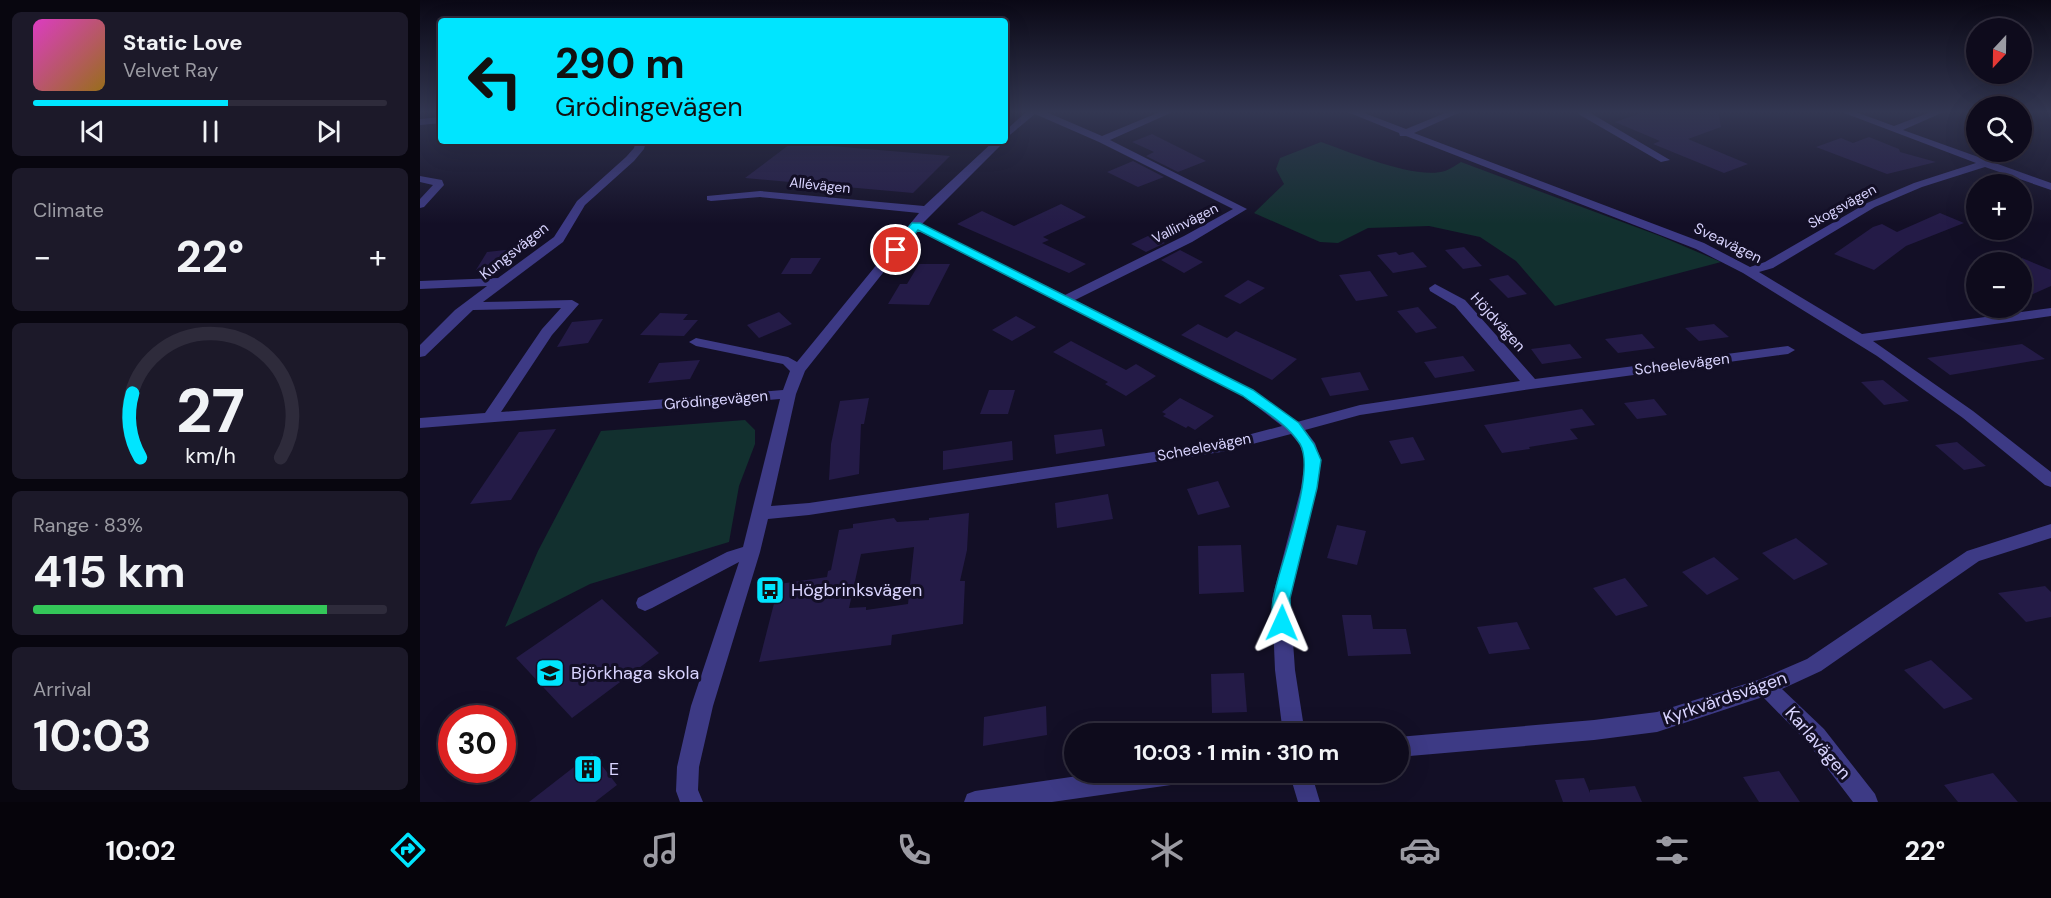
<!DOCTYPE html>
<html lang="en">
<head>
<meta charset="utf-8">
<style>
  body { margin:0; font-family:"DM Sans",sans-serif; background:#1c1929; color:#f1f3f6; height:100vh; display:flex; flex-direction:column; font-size:22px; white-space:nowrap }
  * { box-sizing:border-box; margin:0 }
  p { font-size:20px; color:#9b9ba3 }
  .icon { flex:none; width:33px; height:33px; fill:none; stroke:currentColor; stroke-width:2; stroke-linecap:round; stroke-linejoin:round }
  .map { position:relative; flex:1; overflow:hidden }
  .drawer { display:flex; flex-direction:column; gap:12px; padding:12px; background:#08060f; width:420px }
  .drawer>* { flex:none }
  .guide { position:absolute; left:18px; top:18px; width:570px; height:126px; border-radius:6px; box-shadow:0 6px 24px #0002,0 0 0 2px #2e2b3b; background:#00e5ff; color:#111; overflow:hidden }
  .needle { width:39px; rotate:202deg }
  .fabs { position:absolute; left:1546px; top:18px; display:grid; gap:12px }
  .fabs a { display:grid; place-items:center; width:66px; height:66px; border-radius:50%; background:#0e0b1c; box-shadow:0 6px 24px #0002,0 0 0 2px #2e2b3b; font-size:30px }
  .speed { position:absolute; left:18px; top:705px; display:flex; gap:12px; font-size:30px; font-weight:700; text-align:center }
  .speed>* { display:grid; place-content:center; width:78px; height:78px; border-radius:50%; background:#0e0b1c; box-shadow:0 6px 24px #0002,0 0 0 2px #2e2b3b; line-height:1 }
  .speed .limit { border:9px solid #d22; background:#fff; color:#111 }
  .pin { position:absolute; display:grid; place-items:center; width:51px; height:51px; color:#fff; margin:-26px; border:3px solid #fff; border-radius:50%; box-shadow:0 2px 6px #0007 }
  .me { position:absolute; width:66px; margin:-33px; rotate:1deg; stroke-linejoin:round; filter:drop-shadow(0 0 4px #0008) }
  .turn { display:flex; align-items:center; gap:21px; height:126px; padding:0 18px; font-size:27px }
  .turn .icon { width:78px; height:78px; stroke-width:2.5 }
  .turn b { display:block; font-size:42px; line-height:51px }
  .big { font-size:45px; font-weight:700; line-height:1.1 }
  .drawer .card { flex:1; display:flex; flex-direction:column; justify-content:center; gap:9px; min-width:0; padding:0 21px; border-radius:9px; background:#1c1929 }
  .drawer .dial { align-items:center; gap:0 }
  .dial svg { height:156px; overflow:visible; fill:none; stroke:#2e2b3b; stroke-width:7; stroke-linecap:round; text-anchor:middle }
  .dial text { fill:#f1f3f6; stroke:none }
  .song { display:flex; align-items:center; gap:18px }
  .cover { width:72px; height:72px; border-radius:9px; background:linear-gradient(135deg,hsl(310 70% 55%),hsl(40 70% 35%)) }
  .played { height:6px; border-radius:3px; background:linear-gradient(90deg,#00e5ff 55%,#2e2b3b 55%) }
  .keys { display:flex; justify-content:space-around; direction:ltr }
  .heat { display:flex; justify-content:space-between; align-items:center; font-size:33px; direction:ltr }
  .charge { height:9px; border-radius:4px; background:linear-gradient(90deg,#34c759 83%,#2e2b3b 0) }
  .trip { position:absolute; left:644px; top:723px; width:345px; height:60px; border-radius:30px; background:#0e0b1c; box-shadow:0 6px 24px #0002,0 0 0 2px #2e2b3b; font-weight:700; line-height:60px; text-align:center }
  .tabs { display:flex; height:96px; justify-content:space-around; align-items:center; background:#06040b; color:#9b9ba3 }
  .tabs .icon { width:42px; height:42px }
  .tabs .on { color:#00e5ff }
  .tabs b { font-size:27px; color:#f1f3f6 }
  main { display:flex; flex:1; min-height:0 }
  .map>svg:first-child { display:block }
</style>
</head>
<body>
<main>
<section class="drawer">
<div class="card">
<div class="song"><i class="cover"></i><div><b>Static Love</b><p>Velvet Ray</p></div></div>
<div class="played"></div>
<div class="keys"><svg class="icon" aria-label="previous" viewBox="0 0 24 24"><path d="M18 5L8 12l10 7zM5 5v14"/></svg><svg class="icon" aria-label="pause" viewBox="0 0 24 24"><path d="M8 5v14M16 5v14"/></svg><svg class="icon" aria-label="next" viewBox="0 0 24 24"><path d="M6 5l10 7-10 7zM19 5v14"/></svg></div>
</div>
<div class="card"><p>Climate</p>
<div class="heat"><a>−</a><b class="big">22°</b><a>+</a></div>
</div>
<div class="card dial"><svg viewBox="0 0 100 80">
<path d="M14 69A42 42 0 1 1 86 69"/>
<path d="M14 69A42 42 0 0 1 10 36" stroke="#00e5ff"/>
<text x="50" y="56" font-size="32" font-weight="700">27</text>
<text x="50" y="72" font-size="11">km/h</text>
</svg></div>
<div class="card"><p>Range · 83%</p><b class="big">415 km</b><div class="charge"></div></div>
<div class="card"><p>Arrival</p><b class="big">10:03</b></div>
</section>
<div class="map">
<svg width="1631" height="802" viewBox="0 0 1631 802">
  <rect width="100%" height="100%" fill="#130f26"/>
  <path fill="#12302f" d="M901 142C930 152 995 180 1025 171 1030 169 1036 165 1041 162L1240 236 1301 262 1135 306 1096 261 1060 237 1009 226 948 228 918 243 900 242 834 213 864 184 856 169 860 158Z
    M325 420 335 430V444L319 486 309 542 170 584 85 627 118 551 181 431Z"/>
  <path fill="#241b47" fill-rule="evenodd" d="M1227 111H1298L1301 127 1268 139 1328 164 1304 173 1233 144 1240 141 1195 122Z
    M732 134 786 161 758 172 726 156 734 152 712 142Z
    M1449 137 1479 149 1480 152 1516 162 1467 174 1396 147 1421 138 1433 143Z
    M374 141H405L400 145 530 156 493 193 325 178Z
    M713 161 744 177 718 187 687 172Z
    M641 204 666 217 623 237 629 240 622 243 666 264 649 273 537 224 562 211 594 226Z
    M1520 213 1544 223 1486 246 1454 270 1414 254 1453 227 1462 224 1477 232Z
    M730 235 745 243 726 252 711 244Z
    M1044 247 1062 266 1043 269 1025 250Z
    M94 249 85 266 56 270 67 252Z
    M760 250 783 262 764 273 741 260Z
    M976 252 979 255 993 252 1007 267 973 273 957 255Z
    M371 258H401L391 274H361Z
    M1602 258 1631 270V286L1613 294 1602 289Z
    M499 264H530L509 305 468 304 480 284H487Z
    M950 271 968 296 936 301 919 275Z
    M1088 275 1107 294 1088 298 1069 279Z
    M828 280 845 288 820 304 804 296Z
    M998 307 1017 328 996 333 977 311Z
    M359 312 372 324 339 338 327 325Z
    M240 313 268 314 263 320H278L264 336 220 335Z
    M596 316 616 327 592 341 572 330Z
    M183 319 168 343 137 347 152 322Z
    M778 324 807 338 816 331 877 359 852 380 761 335Z
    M1294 324 1309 337 1279 341 1265 328Z
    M1222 334 1235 348 1198 353 1185 339Z
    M651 341 706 370 716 364 736 376 706 396 685 384 688 382 633 352Z
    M1150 344 1162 358 1122 364 1111 349Z
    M1602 344 1625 359 1530 375 1507 358Z
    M1043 356 1055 371 1015 378 1004 362Z
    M280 360 270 379 228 383 239 363Z
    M940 372 949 390 910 396 901 378Z
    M1463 380 1489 401 1464 405 1441 382Z
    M569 390H595L588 414H560Z
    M449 398 444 424H441L439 474 409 480 411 444 420 401Z
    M760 398 794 416 775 430 768 426 766 428 743 416 746 414 742 412Z
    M1234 399 1247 415 1217 419 1204 403Z
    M1162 409 1175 425 1150 429 1158 439 1109 447 1110 449 1082 453 1064 425Z
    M136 429 91 500 50 504 99 432Z
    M682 429 685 446 636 454 634 435Z
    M993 437 1005 460 981 464 969 441Z
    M592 441 593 460 523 470V451Z
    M1537 442 1566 466 1544 470 1515 445Z
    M798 481 810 507 778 515 767 489Z
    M688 494 693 519 637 528 635 503Z
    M549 513 547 550 540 581H545L543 624 472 635 471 645 339 662 359 584 407 577 408 571 411 570 419 530 433 528V524L474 518 477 522 509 520V518ZM494 547 488 604 446 610V607L429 608 441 554Z
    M917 525 946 531 937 565 907 558Z
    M1376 538 1408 564 1374 580 1342 553Z
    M821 545 824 592 779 594 778 546Z
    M1294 557 1319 579 1287 595 1262 572Z
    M1205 578 1228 606 1196 616 1173 588Z
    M1625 586 1631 592V617L1606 622 1578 593Z
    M182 599 239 653 152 718 96 658Z
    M922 615H951L953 629H986L991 654 928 656Z
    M1097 622 1110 649 1069 654 1057 627Z
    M1511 660 1553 699 1524 709 1484 670Z
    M824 673 827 712 792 713 791 674Z
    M626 706 627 735 563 746 564 717Z
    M172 753 197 785 175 802H109Z
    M1359 771 1380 802H1339L1323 777Z
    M1573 773 1598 802H1538L1524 785Z
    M1164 778 1170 793V790L1215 786 1222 802H1143L1135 780Z"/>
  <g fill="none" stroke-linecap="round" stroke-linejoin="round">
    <path fill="#3d3a85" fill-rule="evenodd" d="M607 111H624L682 136 742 111H755L690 140 827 209 772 242 655 300 833 390 877 422 940 405 1100 381 1035 306 1010 291 1009 288 1015 284 1045 300 1115 379 1368 346 1375 350 1368 354 1111 389 940 415 885 430 895 443 901 460 897 488 870 599 875 670 885 734H863L855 670 852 599 881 488 885 460 880 445 871 434 801 452 389 515 348 519 340 552 293 706 279 767 278 790 283 802H260L256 791 257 767 271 706 319 562 232 608 225 611 218 608 216 603 218 598 307 552 323 547 360 399 0 428V418L65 413 122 329 141 308 53 310 5 356 0 357V345L35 310 67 286 0 289V281L78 278 134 237 157 201 206 157 214 148 216 141H226L224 149 214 161 165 205 143 242 63 302 152 300 159 304 132 335 81 412 363 390 370 371 363 364 276 346 269 342 276 338 368 357 377 362 499 213 340 197 291 201 287 200V196L340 191 504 206 574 141H585L502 224 645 295 764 236 813 209 679 142 615 114 585 139V131ZM497 230 823 396 862 426 801 442 389 503 351 506 376 394 385 371Z
      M925 111H939L986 129 1030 111H1043L994 133 1284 243 1330 267 1345 262 1447 203 1494 183 1556 163 1419 111H1433L1474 126 1513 111H1526L1483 130 1631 183V190L1565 167 1502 187 1455 207 1353 268 1339 272 1442 334 1631 308V316L1453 341 1553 411 1631 472V487L1625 485 1543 418 1457 356 1323 273 1276 249 986 136H980L979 133Z
      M1159 111H1167L1250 160 1241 162 1160 115Z
      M21 117V123L0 125V119Z
      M0 176 22 180 24 185 4 207 0 208V199L13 185 0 182Z
      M1631 524V538L1559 561 1401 671 1362 689 1404 729 1455 794 1458 802H1433L1388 743 1343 697 1237 732 1174 740 978 757V737L1174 720 1237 712 1341 679 1387 659 1547 551Z
      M685 772H776L773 780 765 783 632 802H544L547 794 555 791Z
      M869 772H891L900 802H878Z"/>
  </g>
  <linearGradient id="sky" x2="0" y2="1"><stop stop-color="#0a0815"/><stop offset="0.5" stop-color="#333752"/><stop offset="1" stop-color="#333752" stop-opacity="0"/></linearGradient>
  <rect width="1631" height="224" fill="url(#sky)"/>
  <path fill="#00e5ff" stroke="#0095a6" stroke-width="1.5" d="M492 223H500L833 390 879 423 894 444 901 460 897 488 870 598 871 623 868 628 862 631 856 628C848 614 854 594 858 579 866 549 895 469 880 444 867 423 842 410 823 396L498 230 480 252H472V247Z"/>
  <defs>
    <g id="bus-square" transform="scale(1.5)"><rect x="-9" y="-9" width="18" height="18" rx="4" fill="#00e5ff" stroke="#130f26"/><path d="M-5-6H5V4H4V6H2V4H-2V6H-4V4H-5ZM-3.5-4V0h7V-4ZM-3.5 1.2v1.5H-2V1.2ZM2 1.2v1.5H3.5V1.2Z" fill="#111"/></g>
    <g id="school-square" transform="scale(1.5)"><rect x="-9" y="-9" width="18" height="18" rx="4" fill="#00e5ff" stroke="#130f26"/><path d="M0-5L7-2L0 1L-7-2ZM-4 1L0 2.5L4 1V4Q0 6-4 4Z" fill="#111"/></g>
    <g id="building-square" transform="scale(1.5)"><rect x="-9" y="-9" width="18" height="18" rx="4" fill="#00e5ff" stroke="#130f26"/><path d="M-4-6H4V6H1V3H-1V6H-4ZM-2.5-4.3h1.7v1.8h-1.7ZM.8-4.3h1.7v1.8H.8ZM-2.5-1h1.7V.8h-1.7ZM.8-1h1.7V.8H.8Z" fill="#111"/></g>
  </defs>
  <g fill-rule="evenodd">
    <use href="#bus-square" x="350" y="590"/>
    <use href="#school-square" x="130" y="673"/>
    <use href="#building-square" x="168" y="769"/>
  </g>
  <g text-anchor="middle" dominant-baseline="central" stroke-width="6" stroke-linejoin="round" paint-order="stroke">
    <g font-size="14" fill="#d9d4ff" stroke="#130f26">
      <text transform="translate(400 185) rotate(6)">Allévägen</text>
      <text transform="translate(1422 206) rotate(-29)">Skogsvägen</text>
      <text transform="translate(765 223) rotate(-27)">Vallinvägen</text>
    </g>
    <g font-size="15" fill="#d9d4ff" stroke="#130f26">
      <text transform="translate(1308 243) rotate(26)">Sveavägen</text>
      <text transform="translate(94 251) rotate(-38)">Kungsvägen</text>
      <text transform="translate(1078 322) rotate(48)">Höjdvägen</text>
      <text transform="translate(1262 364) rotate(-7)">Scheelevägen</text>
      <text transform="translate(296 400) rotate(-5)">Grödingevägen</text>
      <text transform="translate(784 447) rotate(-11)">Scheelevägen</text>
    </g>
    <g font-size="18" fill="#d9d4ff" stroke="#130f26" text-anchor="start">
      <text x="371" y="590">Högbrinksvägen</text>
      <text x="151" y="673">Björkhaga skola</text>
      <text x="189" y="769">E</text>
    </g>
    <g font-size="18" fill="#d9d4ff" stroke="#130f26">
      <text transform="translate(1305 698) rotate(-19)">Kyrkvärdsvägen</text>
      <text transform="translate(1398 743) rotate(49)">Karlavägen</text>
    </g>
  </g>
</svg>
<div class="fabs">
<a><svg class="needle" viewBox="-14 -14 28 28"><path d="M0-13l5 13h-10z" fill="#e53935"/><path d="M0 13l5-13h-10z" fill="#9b9ba3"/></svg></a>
<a><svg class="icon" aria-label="search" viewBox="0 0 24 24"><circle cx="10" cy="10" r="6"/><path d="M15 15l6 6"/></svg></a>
<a>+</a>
<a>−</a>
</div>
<div class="speed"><div class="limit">30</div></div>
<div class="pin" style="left:476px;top:250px;background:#d93025"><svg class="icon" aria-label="arrive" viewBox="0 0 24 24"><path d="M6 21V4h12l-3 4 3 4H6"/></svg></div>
<svg class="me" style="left:862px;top:623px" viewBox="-20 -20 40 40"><path d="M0-17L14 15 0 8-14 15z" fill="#00e5ff" stroke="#fff" stroke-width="4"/></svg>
<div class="trip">10:03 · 1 min · 310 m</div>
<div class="guide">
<div class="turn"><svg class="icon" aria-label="left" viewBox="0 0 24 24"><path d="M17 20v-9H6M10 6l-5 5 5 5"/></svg><div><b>290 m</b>Grödingevägen</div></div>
</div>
</div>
</main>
<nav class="tabs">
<b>10:02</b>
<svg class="icon on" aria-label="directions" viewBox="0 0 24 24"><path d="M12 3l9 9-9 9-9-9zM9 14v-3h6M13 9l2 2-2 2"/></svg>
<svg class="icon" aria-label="music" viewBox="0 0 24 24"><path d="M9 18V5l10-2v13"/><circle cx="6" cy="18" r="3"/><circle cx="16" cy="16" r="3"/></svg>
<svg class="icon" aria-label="phone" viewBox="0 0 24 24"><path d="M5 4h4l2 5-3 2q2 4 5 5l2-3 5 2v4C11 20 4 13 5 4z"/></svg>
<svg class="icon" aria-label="climate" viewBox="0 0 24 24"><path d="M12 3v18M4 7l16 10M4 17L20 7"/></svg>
<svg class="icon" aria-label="car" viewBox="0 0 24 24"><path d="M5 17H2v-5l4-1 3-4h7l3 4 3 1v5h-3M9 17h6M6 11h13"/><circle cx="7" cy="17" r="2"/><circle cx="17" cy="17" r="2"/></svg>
<svg class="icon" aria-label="filters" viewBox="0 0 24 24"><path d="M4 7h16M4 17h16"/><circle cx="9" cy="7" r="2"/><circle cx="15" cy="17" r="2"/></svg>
<b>22°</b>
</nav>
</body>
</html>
